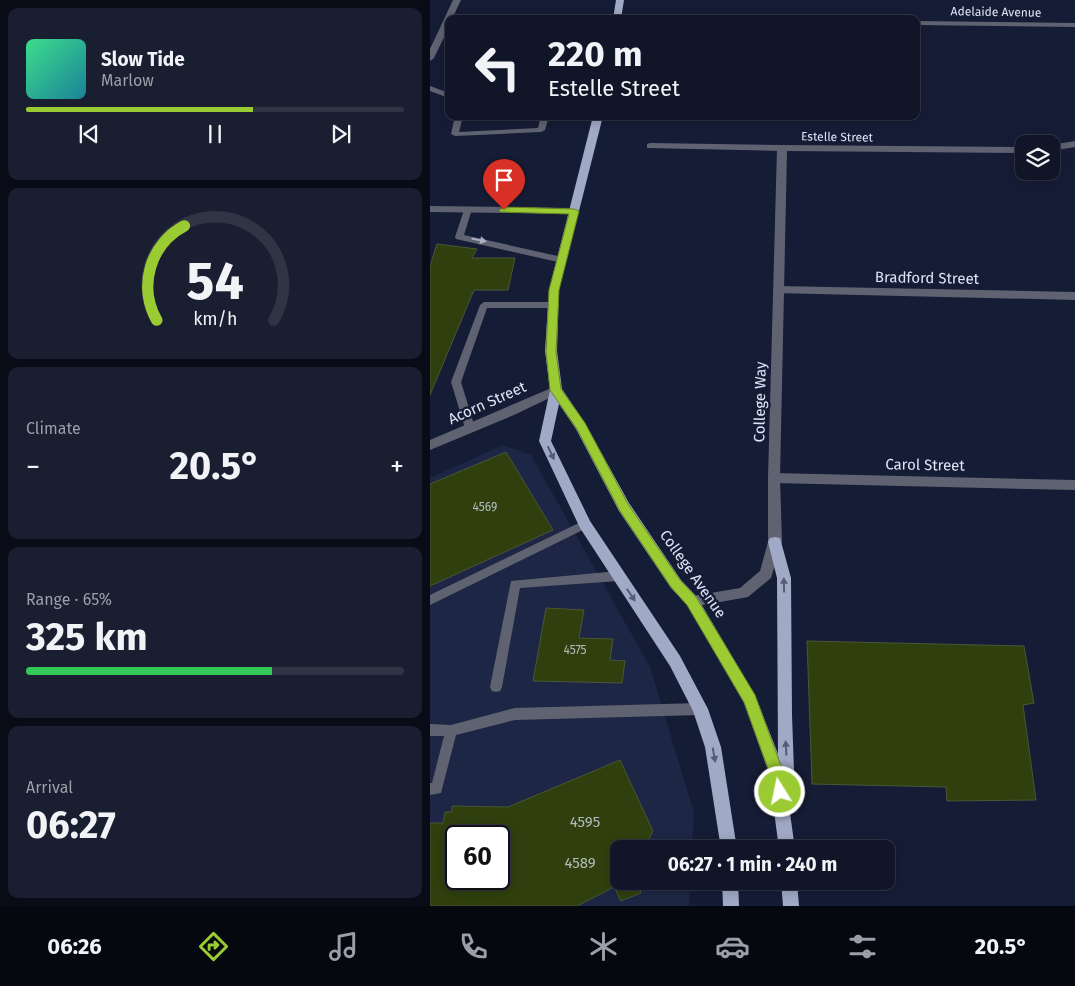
<!DOCTYPE html>
<html lang="en">
<head>
<meta charset="utf-8">
<style>
  body { margin:0; font-family:"Fira Sans",sans-serif; background:#191e30; color:#f1f3f6; height:100vh; display:flex; flex-direction:column; font-size:19px; white-space:nowrap }
  * { box-sizing:border-box; margin:0 }
  p { font-size:16px; color:#9c9fa8 }
  .icon { flex:none; width:28px; height:28px; fill:none; stroke:currentColor; stroke-width:2; stroke-linecap:round; stroke-linejoin:round }
  .map { position:relative; flex:1; overflow:hidden }
  .panel { display:flex; flex-direction:column; gap:8px; padding:8px; background:#090c16; width:430px }
  .panel>* { flex:none }
  .banner { position:absolute; left:15px; top:15px; width:475px; height:105px; border-radius:10px; box-shadow:0 2px 12px #0003,0 0 0 1px #303445; background:#101528; color:#f1f3f6; overflow:hidden }
  .tools { position:absolute; left:585px; top:135px; display:grid; gap:10px }
  .tools a { display:grid; place-items:center; width:45px; height:45px; border-radius:10px; background:#101528; box-shadow:0 2px 12px #0003,0 0 0 1px #303445; font-size:25px }
  .speed { position:absolute; left:15px; top:825px; display:flex; gap:10px; font-size:25px; font-weight:700; text-align:center }
  .speed>* { display:grid; place-content:center; width:65px; height:65px; border-radius:50%; background:#101528; box-shadow:0 2px 12px #0003,0 0 0 1px #303445; line-height:1 }
  .speed .limit { border:2px solid #111; border-radius:8px; background:#fff; color:#111 }
  .pin { position:absolute; display:grid; place-items:center; width:42px; height:42px; color:#fff; margin:-51px -21px; border-radius:50% 50% 50% 0; rotate:-45deg; box-shadow:0 0 5px #0007 }
  .pin .icon { rotate:45deg }
  .me { position:absolute; width:55px; margin:-28px; rotate:350deg; stroke-linejoin:round; filter:drop-shadow(0 0 4px #0008) }
  .turn { display:flex; align-items:center; gap:18px; height:105px; padding:0 20px; font-size:22px }
  .turn .icon { width:65px; height:65px; stroke-width:2.5 }
  .turn b { display:block; font-size:35px; line-height:42px }
  .big { font-size:38px; font-weight:700; line-height:1.1 }
  .panel .widget { flex:1; display:flex; flex-direction:column; justify-content:center; gap:8px; min-width:0; padding:0 18px; border-radius:10px; background:#191e30 }
  .panel .dial { align-items:center; gap:0 }
  .dial svg { height:130px; overflow:visible; fill:none; stroke:#303445; stroke-width:7; stroke-linecap:round; text-anchor:middle }
  .dial text { fill:#f1f3f6; stroke:none }
  .song { display:flex; align-items:center; gap:15px }
  .cover { width:60px; height:60px; border-radius:8px; background:linear-gradient(135deg,hsl(150 70% 55%),hsl(190 70% 35%)) }
  .played { height:5px; border-radius:2px; background:linear-gradient(90deg,#9bcb33 60%,#303445 60%) }
  .keys { display:flex; justify-content:space-around; direction:ltr }
  .heat { display:flex; justify-content:space-between; align-items:center; font-size:28px; direction:ltr }
  .charge { height:8px; border-radius:4px; background:linear-gradient(90deg,#34c759 65%,#303445 0) }
  .trip { position:absolute; left:180px; top:840px; width:285px; height:50px; border-radius:10px; background:#101528; box-shadow:0 2px 12px #0003,0 0 0 1px #303445; font-weight:700; line-height:50px; text-align:center }
  .tabs { display:flex; height:80px; justify-content:space-around; align-items:center; background:#060810; color:#9c9fa8 }
  .tabs .icon { width:35px; height:35px }
  .tabs .current { color:#9bcb33 }
  .tabs b { font-size:22px; color:#f1f3f6 }
  main { display:flex; flex:1; min-height:0 }
  .map>svg:first-child { display:block }
</style>
</head>
<body>
<main>
<section class="panel">
<div class="widget">
<div class="song"><i class="cover"></i><div><b>Slow Tide</b><p>Marlow</p></div></div>
<div class="played"></div>
<div class="keys"><svg class="icon" aria-label="previous" viewBox="0 0 24 24"><path d="M18 5L8 12l10 7zM5 5v14"/></svg><svg class="icon" aria-label="pause" viewBox="0 0 24 24"><path d="M8 5v14M16 5v14"/></svg><svg class="icon" aria-label="next" viewBox="0 0 24 24"><path d="M6 5l10 7-10 7zM19 5v14"/></svg></div>
</div>
<div class="widget dial"><svg viewBox="0 0 100 80">
<path d="M14 69A42 42 0 1 1 86 69"/>
<path d="M14 69A42 42 0 0 1 31 11" stroke="#9bcb33"/>
<text x="50" y="56" font-size="32" font-weight="700">54</text>
<text x="50" y="72" font-size="11">km/h</text>
</svg></div>
<div class="widget"><p>Climate</p>
<div class="heat"><a>−</a><b class="big">20.5°</b><a>+</a></div>
</div>
<div class="widget"><p>Range · 65%</p><b class="big">325 km</b><div class="charge"></div></div>
<div class="widget"><p>Arrival</p><b class="big">06:27</b></div>
</section>
<div class="map">
<svg width="645" height="906" viewBox="0 0 645 906">
  <rect width="100%" height="100%" fill="#151c35"/>
  <path fill="#1d2644" fill-rule="evenodd" d="M73 445 101 455 220 667 264 813 262 849H189V881H260L259 906H0V478ZM26 836H69V879H26Z"/>
  <path fill="#2f400e" stroke="#4a5638" fill-rule="evenodd" d="M7 244 47 249 42 258H85L78 290H44L0 395V266Z
    M76 452 123 530 0 586V484Z
    M116 608 154 610 149 638 183 639 180 660 195 661 192 683 103 681Z
    M377 641 594 646 604 703 593 705 606 800 517 801 516 787 382 784Z
    M190 760 223 831 214 849H189V881H207L211 893 191 901 184 887 147 906H0V823H13L15 812H22V806L78 807ZM26 836H69V879H26Z"/>
  <g fill="none" stroke-linecap="round" stroke-linejoin="round">
    <path fill="#5f6371" fill-rule="evenodd" d="M0 86 19 93V98L0 91Z
      M25 116H33L29 132 108 128 111 116H119L115 130 111 132 25 136 21 134Z
      M35 207H41L42 209 34 235 132 257 136 260 132 263 26 239 25 237Z
      M54 302H123L127 305 123 308H57L31 382 45 428 40 432 35 428 21 382 50 305Z
      M155 520 159 521 160 524 159 527 0 605V595Z
      M188 571 192 573 193 576 192 579 188 581 90 588 72 687 70 691 66 692 62 691 60 687 81 581Z
      M270 703 274 705 276 709 274 713 270 715 85 720 26 735 11 793 0 795V783H2L14 736H0V724L21 725 85 708Z"/>
    <path fill="#5f6371" fill-rule="evenodd" d="M23 0H31L22 19H19V27L4 58 0 61V49Z
      M486 21 645 23V27L486 25Z
      M220 143 352 145 357 148 352 151 217 148V144Z
      M349 286 645 292V300L345 293 344 290Z
      M344 473 645 480V490L344 483 339 482 338 478 339 474Z"/>
    <path fill="#5f6371" fill-rule="evenodd" d="M645 141V147L621 151V145Z
      M352 145 594 147V153L357 151 350 478 352 542 341 578 318 597 262 607 257 605 255 601 257 597 310 588 330 571 338 542V478L347 148Z
      M0 206 144 208 149 211 144 214 0 212Z
      M126 386 130 387 132 390 130 393 84 415 0 450V440Z"/>
    <path fill="#a0aac6" fill-rule="evenodd" d="M186 0H194L191 19H183Z
      M163 116H173L129 290 127 351 132 389 155 423 199 503 251 580 267 597 325 695 348 754 347 578 338 542 340 538 345 537 350 538 361 578 362 715 365 799 363 804 359 806 365 849H349L339 773 314 703 257 605 241 588 189 511 146 429 129 404 121 441 160 521 250 656 278 709 291 747 307 849H291L275 747 263 711 240 666 150 528 109 441 120 390 115 351 119 290Z
      M292 881H308L309 906H293Z
      M351 881H367L369 906H353Z"/>
  </g>
  <defs><path id="oneway-solid" d="M-6-.8H1V-3.2L6.5 0L1 3.2V.8H-6Z" transform="scale(1.25)"/></defs>
  <use fill="#abb0c1" href="#oneway-solid" transform="translate(49 240) rotate(11)"/>
  <g fill="#545c76">
    <use href="#oneway-solid" transform="translate(121 453) rotate(64)"/>
    <use href="#oneway-solid" transform="translate(354 585) rotate(-91)"/>
    <use href="#oneway-solid" transform="translate(201 595) rotate(56)"/>
    <use href="#oneway-solid" transform="translate(356 748) rotate(-93)"/>
    <use href="#oneway-solid" transform="translate(284 755) rotate(80)"/>
  </g>
  <path fill="#9bcb33" stroke="#658421" d="M74 207 144 209 149 211 129 290 126 352 131 389 155 423 198 504 250 580 266 597 325 695 354 774 357 792 355 797 350 799 344 797 340 774 314 702 257 605 241 587 190 511 147 429 120 390 116 352 119 290 139 214 70 212 69 210Z"/>
  <g text-anchor="middle" dominant-baseline="central" stroke-width="5" stroke-linejoin="round" paint-order="stroke">
    <g font-size="12" fill="#dee4f6" stroke="#151c35">
      <text transform="translate(566 12) rotate(1)">Adelaide Avenue</text>
      <text transform="translate(407 137) rotate(1)">Estelle Street</text>
    </g>
    <g font-size="12" fill="#b2bbbc">
      <text x="55" y="507">4569</text>
      <text x="145" y="650">4575</text>
    </g>
    <g font-size="15" fill="#dee4f6" stroke="#151c35">
      <text transform="translate(497 278) rotate(1)">Bradford Street</text>
      <text transform="translate(330 402) rotate(-89)">College Way</text>
      <text transform="translate(57 403) rotate(-24)">Acorn Street</text>
      <text transform="translate(495 465) rotate(1)">Carol Street</text>
      <text transform="translate(263 574) rotate(55)">College Avenue</text>
    </g>
    <g font-size="15" fill="#b2bbbc">
      <text x="155" y="822">4595</text>
      <text x="150" y="863">4589</text>
    </g>
  </g>
</svg>
<div class="tools">
<a><svg class="icon" aria-label="layers" viewBox="0 0 24 24"><path d="M12 4l9 5-9 5-9-5zM3 14l9 5 9-5"/></svg></a>
</div>
<div class="speed"><div class="limit">60</div></div>
<div class="pin" style="left:74px;top:210px;background:#d93025"><svg class="icon" aria-label="arrive" viewBox="0 0 24 24"><path d="M6 21V4h12l-3 4 3 4H6"/></svg></div>
<svg class="me" style="left:350px;top:792px" viewBox="-20 -20 40 40"><circle r="17" fill="#9bcb33" stroke="#fff" stroke-width="3"/><path d="M0-11L8 9 0 5-8 9z" fill="#fff"/></svg>
<div class="trip">06:27 · 1 min · 240 m</div>
<div class="banner">
<div class="turn"><svg class="icon" aria-label="left" viewBox="0 0 24 24"><path d="M17 20v-9H6M10 6l-5 5 5 5"/></svg><div><b>220 m</b>Estelle Street</div></div>
</div>
</div>
</main>
<nav class="tabs">
<b>06:26</b>
<svg class="icon current" aria-label="directions" viewBox="0 0 24 24"><path d="M12 3l9 9-9 9-9-9zM9 14v-3h6M13 9l2 2-2 2"/></svg>
<svg class="icon" aria-label="music" viewBox="0 0 24 24"><path d="M9 18V5l10-2v13"/><circle cx="6" cy="18" r="3"/><circle cx="16" cy="16" r="3"/></svg>
<svg class="icon" aria-label="phone" viewBox="0 0 24 24"><path d="M5 4h4l2 5-3 2q2 4 5 5l2-3 5 2v4C11 20 4 13 5 4z"/></svg>
<svg class="icon" aria-label="climate" viewBox="0 0 24 24"><path d="M12 3v18M4 7l16 10M4 17L20 7"/></svg>
<svg class="icon" aria-label="car" viewBox="0 0 24 24"><path d="M5 17H2v-5l4-1 3-4h7l3 4 3 1v5h-3M9 17h6M6 11h13"/><circle cx="7" cy="17" r="2"/><circle cx="17" cy="17" r="2"/></svg>
<svg class="icon" aria-label="filters" viewBox="0 0 24 24"><path d="M4 7h16M4 17h16"/><circle cx="9" cy="7" r="2"/><circle cx="15" cy="17" r="2"/></svg>
<b>20.5°</b>
</nav>
</body>
</html>
